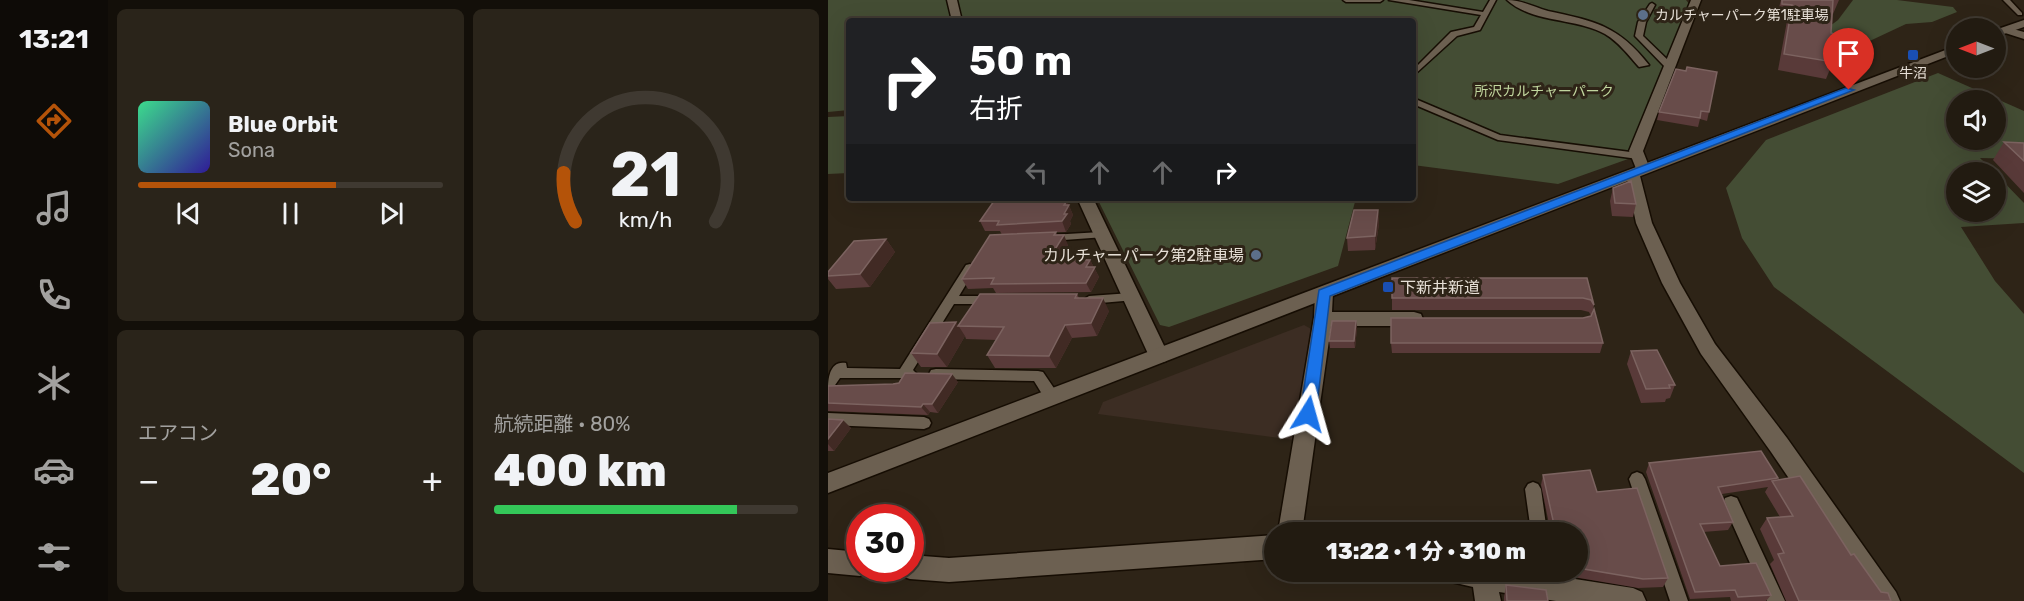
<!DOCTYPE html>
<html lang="ja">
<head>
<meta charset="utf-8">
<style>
  body { margin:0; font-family:Rubik,"Noto Sans JP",sans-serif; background:#2a241a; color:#f1f3f6; height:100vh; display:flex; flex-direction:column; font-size:22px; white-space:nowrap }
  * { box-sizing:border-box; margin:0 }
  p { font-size:20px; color:#a2a19f }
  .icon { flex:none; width:33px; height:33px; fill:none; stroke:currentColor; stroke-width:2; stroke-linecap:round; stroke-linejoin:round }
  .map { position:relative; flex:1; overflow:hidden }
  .panel { display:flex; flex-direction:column; gap:9px; padding:9px; background:#130f09; width:720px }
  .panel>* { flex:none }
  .guide { position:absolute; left:18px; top:18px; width:570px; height:183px; border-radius:6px; box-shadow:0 6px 24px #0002,0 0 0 2px #3f3931; background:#202124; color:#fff; overflow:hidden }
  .needle { width:39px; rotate:270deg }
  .fabs { position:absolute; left:1118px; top:18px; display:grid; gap:12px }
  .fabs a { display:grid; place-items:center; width:60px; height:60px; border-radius:50%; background:#221b11; box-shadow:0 6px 24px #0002,0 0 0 2px #3f3931; font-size:30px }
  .speed { position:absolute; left:18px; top:504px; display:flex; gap:12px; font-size:30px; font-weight:700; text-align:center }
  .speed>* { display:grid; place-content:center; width:78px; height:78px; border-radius:50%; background:#221b11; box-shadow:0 6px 24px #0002,0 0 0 2px #3f3931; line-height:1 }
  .speed .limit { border:9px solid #d22; background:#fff; color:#111 }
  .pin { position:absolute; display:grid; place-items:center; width:51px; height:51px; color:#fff; margin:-62px -26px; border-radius:50% 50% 50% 0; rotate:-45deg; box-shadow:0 0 6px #0007 }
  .pin .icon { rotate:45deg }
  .me { position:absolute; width:66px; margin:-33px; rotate:8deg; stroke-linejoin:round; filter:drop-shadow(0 0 4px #0008) }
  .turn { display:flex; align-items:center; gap:21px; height:126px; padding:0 24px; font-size:27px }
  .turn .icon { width:78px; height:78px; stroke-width:2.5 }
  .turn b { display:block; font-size:42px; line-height:51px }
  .lanes { display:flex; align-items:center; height:57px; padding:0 24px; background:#0003; justify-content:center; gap:30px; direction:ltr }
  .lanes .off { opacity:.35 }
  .big { font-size:45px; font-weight:800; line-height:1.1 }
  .panel .card { flex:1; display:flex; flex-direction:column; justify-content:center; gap:9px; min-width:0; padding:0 21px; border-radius:9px; background:#2a241a }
  .panel .dial { align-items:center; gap:0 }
  .dial svg { height:156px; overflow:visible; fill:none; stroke:#3f3931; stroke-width:7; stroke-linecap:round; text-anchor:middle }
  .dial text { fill:#f1f3f6; stroke:none }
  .song { display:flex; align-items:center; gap:18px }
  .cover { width:72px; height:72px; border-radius:9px; background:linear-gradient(135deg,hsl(150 70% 55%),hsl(250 70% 35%)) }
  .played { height:6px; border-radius:3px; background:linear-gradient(90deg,#b45309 65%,#3f3931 65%) }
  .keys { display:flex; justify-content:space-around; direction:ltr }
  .heat { display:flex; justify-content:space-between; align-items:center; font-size:33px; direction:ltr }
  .charge { height:9px; border-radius:4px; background:linear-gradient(90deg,#34c759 80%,#3f3931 0) }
  .panel .tiles { flex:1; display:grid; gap:9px; grid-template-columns:repeat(2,1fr) }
  .trip { position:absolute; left:436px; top:522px; width:324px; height:60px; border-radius:30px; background:#221b11; box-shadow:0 6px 24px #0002,0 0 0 2px #3f3931; font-weight:800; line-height:60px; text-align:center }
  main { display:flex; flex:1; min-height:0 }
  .tab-bar { display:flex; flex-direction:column; width:108px; justify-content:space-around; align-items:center; background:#0e0b07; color:#a2a19f }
  .tab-bar .icon { width:42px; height:42px }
  .tab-bar .selected { color:#b45309 }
  .tab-bar b { font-size:27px; color:#f1f3f6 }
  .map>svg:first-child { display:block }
</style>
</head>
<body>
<main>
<nav class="tab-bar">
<b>13:21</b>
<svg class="icon selected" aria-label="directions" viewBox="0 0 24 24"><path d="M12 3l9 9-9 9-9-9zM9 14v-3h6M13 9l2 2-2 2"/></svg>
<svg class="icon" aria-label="music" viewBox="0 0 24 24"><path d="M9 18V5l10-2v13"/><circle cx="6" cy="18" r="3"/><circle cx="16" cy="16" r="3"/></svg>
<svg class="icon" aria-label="phone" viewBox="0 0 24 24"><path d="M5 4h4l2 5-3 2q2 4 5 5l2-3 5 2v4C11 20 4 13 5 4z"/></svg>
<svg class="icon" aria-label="climate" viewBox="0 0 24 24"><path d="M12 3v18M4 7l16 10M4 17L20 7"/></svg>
<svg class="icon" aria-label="car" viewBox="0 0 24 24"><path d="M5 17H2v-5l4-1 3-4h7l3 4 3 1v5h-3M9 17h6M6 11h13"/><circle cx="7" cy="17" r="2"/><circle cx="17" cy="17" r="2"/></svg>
<svg class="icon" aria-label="filters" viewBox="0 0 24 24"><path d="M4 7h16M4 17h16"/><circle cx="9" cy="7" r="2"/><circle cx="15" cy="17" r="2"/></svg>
</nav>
<section class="panel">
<div class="tiles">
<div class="card">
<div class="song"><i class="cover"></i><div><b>Blue Orbit</b><p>Sona</p></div></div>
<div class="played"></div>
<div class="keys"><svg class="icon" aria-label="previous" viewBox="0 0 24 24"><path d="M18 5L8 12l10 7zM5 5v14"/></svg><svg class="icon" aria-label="pause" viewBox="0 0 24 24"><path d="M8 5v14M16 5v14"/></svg><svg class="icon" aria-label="next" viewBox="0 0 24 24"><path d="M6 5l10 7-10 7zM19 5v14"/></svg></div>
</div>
<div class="card dial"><svg viewBox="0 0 100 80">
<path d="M14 69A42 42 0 1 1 86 69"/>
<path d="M14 69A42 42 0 0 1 8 44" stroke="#b45309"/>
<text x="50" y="56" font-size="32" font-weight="700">21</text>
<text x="50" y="72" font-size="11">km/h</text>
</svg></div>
<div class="card"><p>エアコン</p>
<div class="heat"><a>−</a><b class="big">20°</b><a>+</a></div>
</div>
<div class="card"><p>航続距離 · 80%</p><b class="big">400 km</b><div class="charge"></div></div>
</div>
</section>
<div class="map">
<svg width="1196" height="601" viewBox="0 0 1196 601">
  <rect width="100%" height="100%" fill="#2e2417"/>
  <path fill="#3c2d23" d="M476 325 485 330 467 440 270 414 275 402Z"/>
  <path fill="#444d34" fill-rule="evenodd" d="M0 0H858L862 5 800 159 730 184 585 165V21H21V110L0 112Z
    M1025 0H1069L1125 7 1129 12 1104 22 1078 24 1031 46 1004 41 994 32 1010 20Z
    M1110 73 1196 111V159L1152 158 1166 172H1128V212H1167V173L1196 203V223L1133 227 1167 281 1196 314V473L946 287 914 238 898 188 938 140ZM1128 100H1167V140H1128Z
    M21 116V173L0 174V117Z
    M269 198H528L510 266 341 327 332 325Z"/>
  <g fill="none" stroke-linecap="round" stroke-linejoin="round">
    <g stroke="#160d03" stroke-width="3">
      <path id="lane" d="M515 0H555L552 2H518Z
        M561 0H581L655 12 662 0H668L652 30 629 36 585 76V70L623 32 646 27 653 15Z
        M1175 0H1182L1194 13V15H1190Z
        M824 3 827 5 818 22 815 36 844 64V68H838L807 36 810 22 822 4Z
        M585 98 672 135 810 153 815 156 810 159 670 140 585 104Z
        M273 232 277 233 278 235 277 237 222 241 217 238 222 235Z
        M142 264 148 268 131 296H163L169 300 163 304H126L85 370 89 374 87 378H12L5 388 0 389C0 378 2 360 18 363L19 368 72 369 138 265Z
        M303 293 307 294 309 297 307 300 261 304 255 300 261 296Z
        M108 369 210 371 215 372 232 397 230 401C218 405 212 390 206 381L108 379 103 378 101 374 103 370Z
        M0 413 96 417 101 419 103 423 101 427 96 429 0 425Z
        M809 472 814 474 817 479 860 601H842L801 479 804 474Z
        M705 482 710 484 713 489 719 532H703L697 489 700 484Z
        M903 496 909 498 957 601H939L895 503 897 498Z"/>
    </g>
    <g stroke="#160d03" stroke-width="3">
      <path id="street" d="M119 0H129L134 21H124Z
        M679 0C694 0 705 7 720 11 766 21 790 25 821 65L811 67C801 56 791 42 777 34 748 18 704 23 679 0Z
        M863 0H873L815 151 822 169 820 172H811L824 223 852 283 887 344 959 438 1068 592 1072 601H1044L943 452 873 354 834 283 808 223 798 174 800 171H809L801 151Z
        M1178 27 1196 32V39L1174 32 1173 30Z
        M249 198H265L341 356 338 361 331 363 324 361 321 356Z
        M496 287 505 293 504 312H586L593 314 595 319 593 324 586 326H503L474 532H450L486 317 487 293Z
        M447 535V559L121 582 82 579 73 576 70 568H82V555L121 558Z
        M0 549 32 552V568H43L41 573 32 576 0 573Z
        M615 572H702L805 588 814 592 818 601H728L671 592 673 601H647L645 587 619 581Z"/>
    </g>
    <g stroke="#160d03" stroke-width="3">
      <path id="secondary" d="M1196 20V27L1167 37V30Z
        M1128 46V53L0 493V473Z"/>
    </g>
    <use href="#lane" fill="#6c6051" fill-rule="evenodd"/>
    <use href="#street" fill="#6c6051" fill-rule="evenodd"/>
    <use href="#secondary" fill="#6c6051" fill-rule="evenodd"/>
  </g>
  <path fill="#593a39" d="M953 0H1011L1005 14H1004L1003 33 1005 62 998 79 950 70 959 21 948 19Z
    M848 69 881 112 879 121 872 119 870 127 829 120 831 112Z
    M1176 142 1196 143V193L1165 160Z
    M785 188 808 204 805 217 784 216 782 201Z
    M239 201 245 215 242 221 243 224 238 232H228L229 235 240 245 232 259 262 260 271 277 263 292 168 293 165 288 140 289 134 279 174 235 172 231H157L152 221Z
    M550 210 551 224 547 250 520 251 519 238Z
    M58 239 67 252 42 287 8 289 0 279V272Z
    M759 278 766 305 764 314 775 343 772 353H564L563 343 755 318 763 316 761 312 753 310H564V298Z
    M249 294 251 298 281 311 269 336 244 338 228 368H167L159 355 169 340 138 339 137 336 119 367H93L83 353 128 322 130 326Z
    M528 321 529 328 527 348H502L501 341Z
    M803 351 847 385 842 398 838 399 837 402 813 403 799 364Z
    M130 382 110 413 102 412 100 415 0 411V412V386Z
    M0 419 23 428 6 451H0Z
    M821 463 950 478 948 480 1023 555 1053 592 1063 601H958L942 564 946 560 932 529 939 518 952 517 937 492 940 487 894 494 905 522 900 530 875 532 892 566 943 595 938 601H903L902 597 862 599 818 472Z
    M715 475 769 492 840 578 835 587 810 588 722 573V572H750V532H719L721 524 713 485Z
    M678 585 720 601H676V597Z"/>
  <path fill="#412a24" d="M239 201 245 215 242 221 243 224 238 232 234 221 236 214V205Z
    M550 210 551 224 547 250V236Z
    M228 232 232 242 236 235 240 245 226 268 221 259 226 235Z
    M58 239 67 252 42 287 32 274Z
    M262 260 271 277 263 292 258 283V267Z
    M275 298 281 311 269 336 263 323Z
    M528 321 529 328 527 348 526 341Z
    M128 322 137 336 119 367 109 354Z
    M237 325 244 338 228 368 221 356Z
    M124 374 130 382 110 413 104 404Z
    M95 404 102 412 100 415 93 407Z
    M15 420 23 428 6 451 0 444V439Z"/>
  <path fill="#684c4a" stroke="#7c6360" stroke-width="1.5" d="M954 0H1005L1003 33 1007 34 1005 62 956 54 964 5 954 4Z
    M859 67 889 72 881 112 873 111 872 118 831 112 848 69 858 71Z
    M1176 142 1196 143V161Z
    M803 181 808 204 787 203 785 188Z
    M166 201H239L236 205H241L236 214H239L234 221 169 225 171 221H152Z
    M526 210H550L547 236 519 238Z
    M228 232 226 235H236L221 259 262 260 258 267H267L258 283 163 284 166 278 134 279 162 235Z
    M58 239 32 274 0 276V272L26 241Z
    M564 278H759L766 305 763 300 755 298H564Z
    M152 294H249L247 298H275L263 323 237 325 221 356 159 355 176 327 130 326Z
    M766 309 775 343H563V318H755L763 316Z
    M504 321H528L526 341H501Z
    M128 322 109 354 83 353 102 323Z
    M829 350 847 385H841L842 388 818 389 803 351Z
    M77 373 124 374 104 404H95L93 407 0 403V386L65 384 71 383Z
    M0 419 15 420 0 439Z
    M933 451 950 478 890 487 905 522 872 524 892 566 928 563 943 595 910 597 907 590 867 592 821 463Z
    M762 470 769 492 809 488 840 578 815 579 750 568V532H721V525L725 520 715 475Z
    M972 476 1023 555 1026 554 1053 592 1060 593 1063 601H971L950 554 956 553 939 518 965 516 944 481Z
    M678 585 718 590 720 601H679Z"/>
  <path fill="#1a73e8" stroke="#114b97" stroke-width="1.5" d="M1018 88 1026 90 502 296 488 414 480 421 475 419 472 414 491 290Z"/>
  <g fill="#5c6f8a" stroke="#2e2417" stroke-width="2">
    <circle cx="815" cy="15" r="6"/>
    <circle cx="428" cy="255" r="6"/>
  </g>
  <g fill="#1a4fb4" stroke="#2e2417" stroke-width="2">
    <rect x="1079" y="49" width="12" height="12" rx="3"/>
    <rect x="554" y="281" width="12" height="12" rx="3"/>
  </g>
  <g text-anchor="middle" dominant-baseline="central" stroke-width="6" stroke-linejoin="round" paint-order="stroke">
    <g font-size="14" fill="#e6dfd6" stroke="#2e2417" text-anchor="start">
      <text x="827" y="15">カルチャーパーク第1駐車場</text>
      <text x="1085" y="73" text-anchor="middle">牛沼</text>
    </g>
    <g font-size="14" fill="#c1d69e" stroke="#2e2417">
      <text x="716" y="91">所沢カルチャーパーク</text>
    </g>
    <g font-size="16" fill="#e6dfd6" stroke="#2e2417" text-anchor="end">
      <text x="416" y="255">カルチャーパーク第2駐車場</text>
      <text x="572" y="287" text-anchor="start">下新井新道</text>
    </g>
  </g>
</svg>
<div class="fabs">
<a><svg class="needle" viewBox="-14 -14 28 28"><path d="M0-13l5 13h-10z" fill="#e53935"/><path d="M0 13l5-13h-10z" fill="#a2a19f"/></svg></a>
<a><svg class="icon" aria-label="sound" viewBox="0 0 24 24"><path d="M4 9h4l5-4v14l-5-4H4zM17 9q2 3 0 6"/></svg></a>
<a><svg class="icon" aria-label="layers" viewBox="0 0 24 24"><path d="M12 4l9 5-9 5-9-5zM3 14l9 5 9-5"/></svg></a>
</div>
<div class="speed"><div class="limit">30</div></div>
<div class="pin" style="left:1021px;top:90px;background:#d93025"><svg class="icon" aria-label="arrive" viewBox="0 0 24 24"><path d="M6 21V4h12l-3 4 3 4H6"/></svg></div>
<svg class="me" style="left:480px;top:414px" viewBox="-20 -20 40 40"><path d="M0-17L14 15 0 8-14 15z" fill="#1a73e8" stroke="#fff" stroke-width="4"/></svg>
<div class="trip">13:22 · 1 分 · 310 m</div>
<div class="guide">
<div class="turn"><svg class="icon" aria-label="right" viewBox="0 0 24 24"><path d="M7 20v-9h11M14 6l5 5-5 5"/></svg><div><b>50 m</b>右折</div></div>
<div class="lanes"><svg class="icon off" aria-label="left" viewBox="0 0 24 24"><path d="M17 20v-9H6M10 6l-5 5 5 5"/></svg><svg class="icon off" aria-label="ahead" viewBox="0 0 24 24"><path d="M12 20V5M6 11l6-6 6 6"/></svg><svg class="icon off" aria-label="ahead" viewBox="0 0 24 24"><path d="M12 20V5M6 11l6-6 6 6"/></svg><svg class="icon" aria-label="right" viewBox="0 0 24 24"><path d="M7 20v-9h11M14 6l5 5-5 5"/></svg></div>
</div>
</div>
</main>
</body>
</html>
